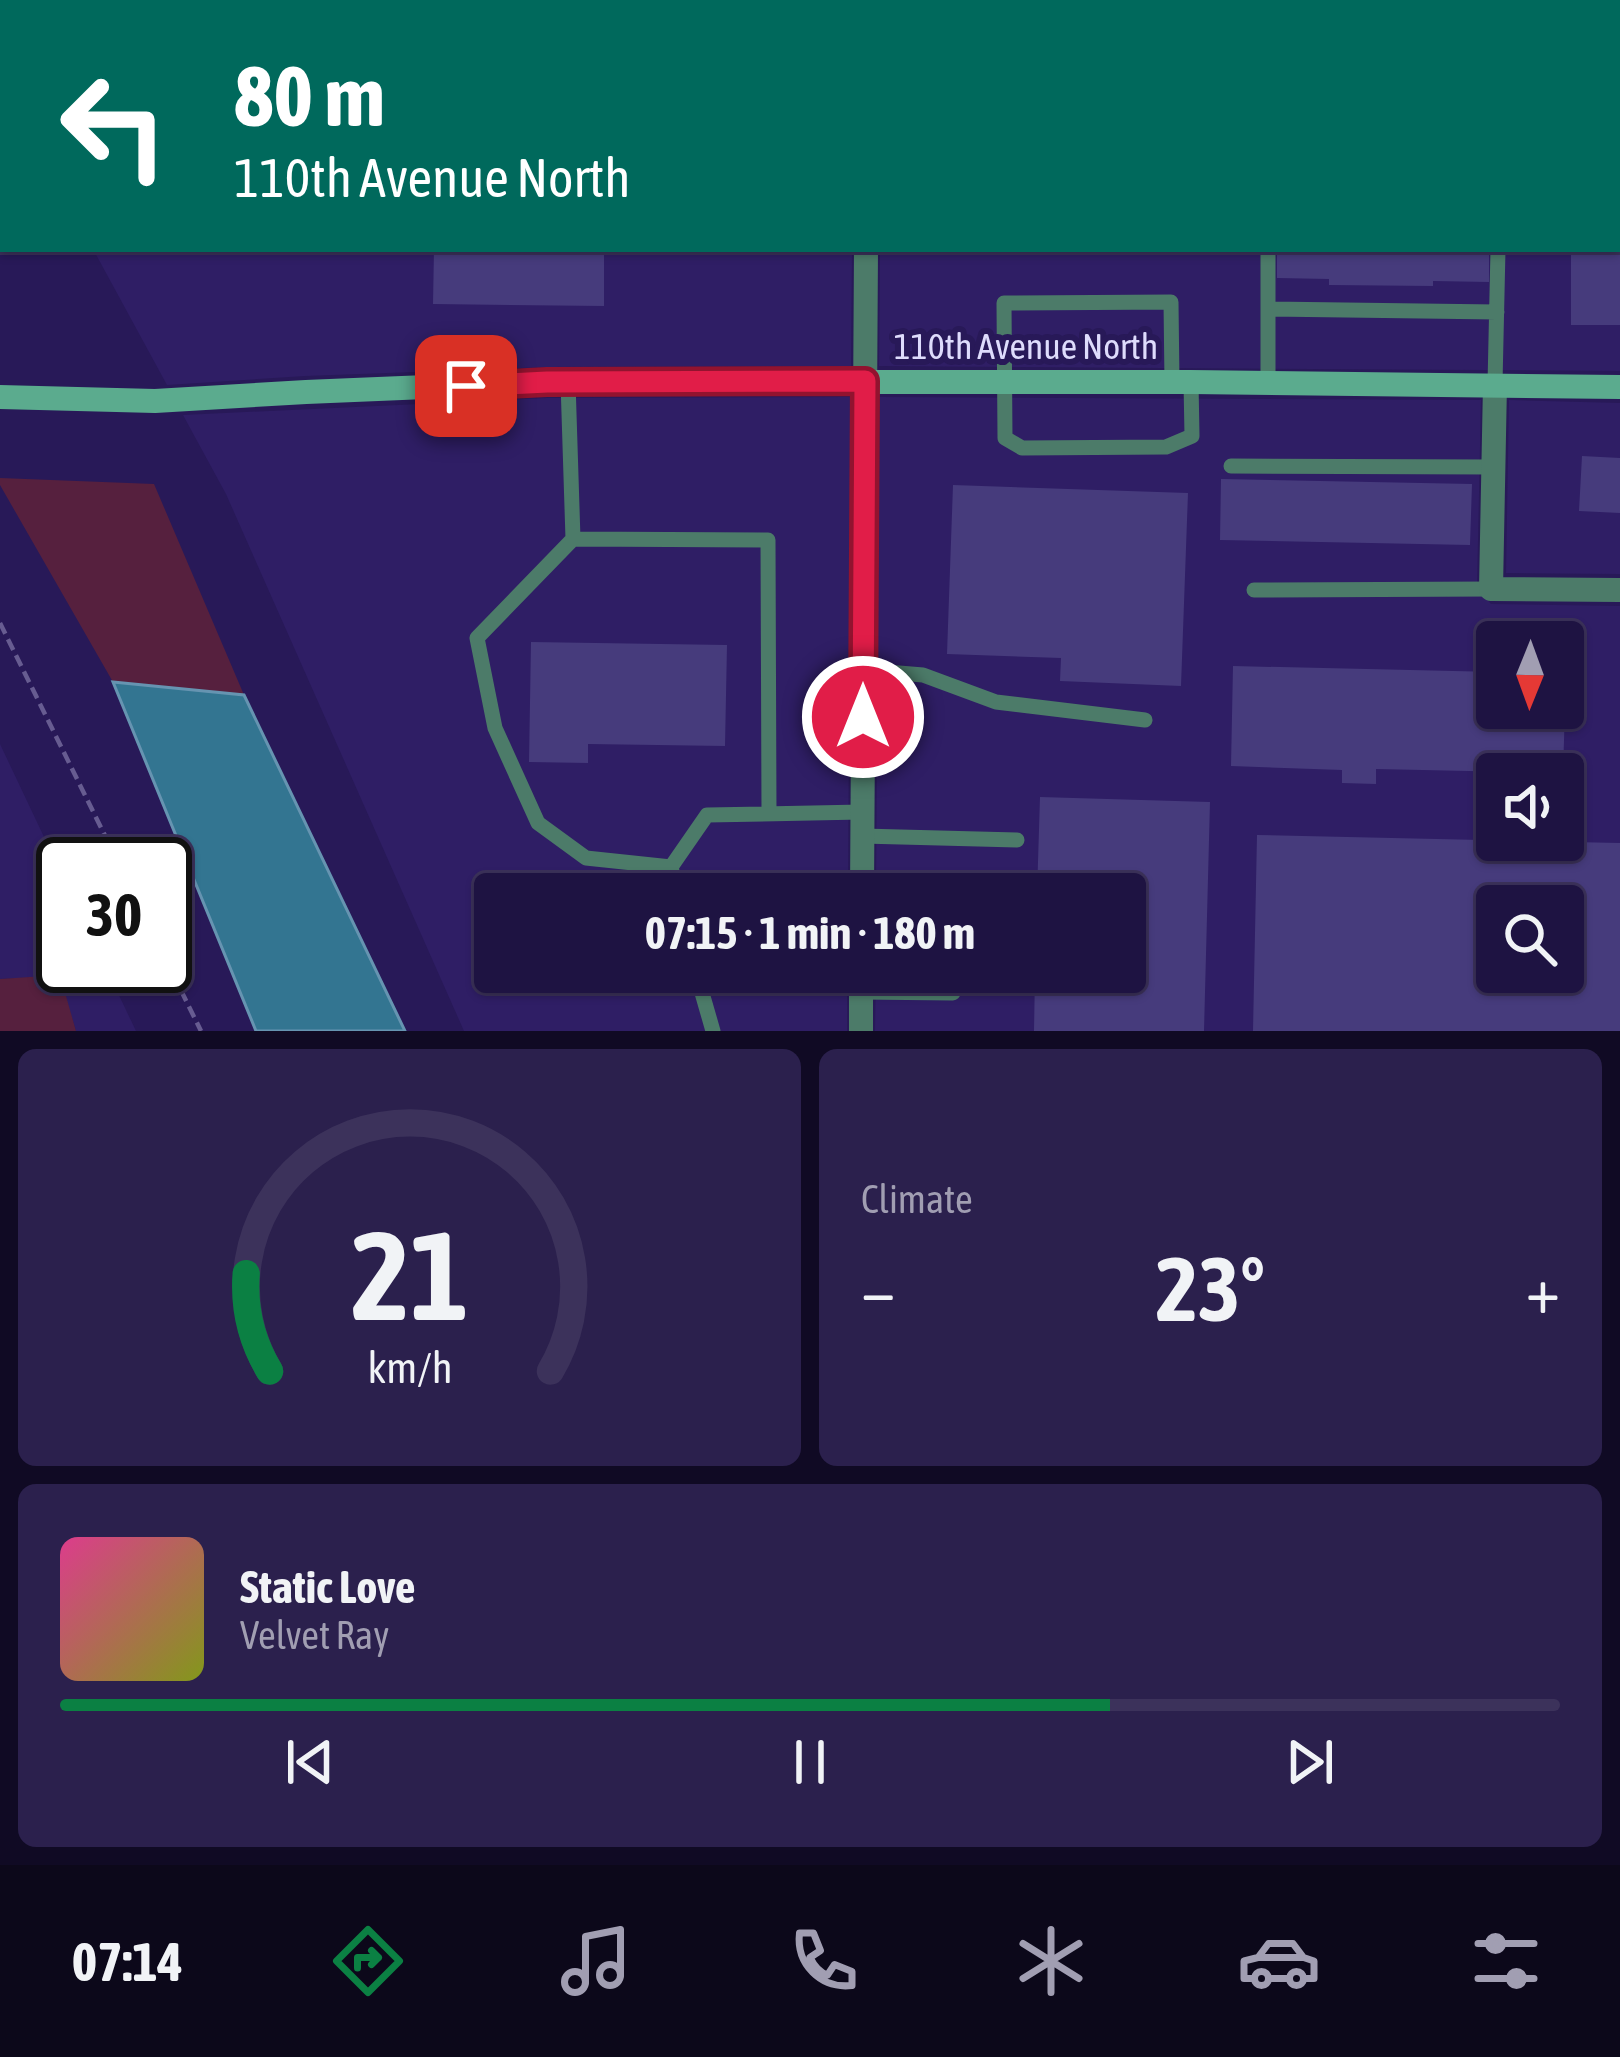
<!DOCTYPE html>
<html lang="en">
<head>
<meta charset="utf-8">
<style>
  body { margin:0; font-family:"Asap Condensed",sans-serif; background:#2b204d; color:#f1f3f6; height:100vh; display:flex; flex-direction:column; font-size:45px; white-space:nowrap }
  * { box-sizing:border-box; margin:0 }
  p { font-size:39px; color:#a19eb2 }
  .icon { flex:none; width:66px; height:66px; fill:none; stroke:currentColor; stroke-width:2; stroke-linecap:round; stroke-linejoin:round }
  .map { position:relative; height:1031px; overflow:hidden }
  .panel { display:flex; flex-direction:column; gap:18px; padding:18px; background:#100a24; flex:1 }
  .panel>* { flex:none }
  .hud { position:absolute; left:0px; top:0px; width:1620px; height:252px; box-shadow:0 3px 9px #0004,0 0 0 3px #3c325b; background:#00695c; color:#fff; overflow:hidden }
  .needle { width:78px; rotate:181deg }
  .tools { position:absolute; left:1476px; top:621px; display:grid; gap:24px }
  .tools a { display:grid; place-items:center; width:108px; height:108px; border-radius:12px; background:#1e1342; box-shadow:0 3px 9px #0004,0 0 0 3px #3c325b; font-size:60px }
  .speed { position:absolute; left:36px; top:837px; display:flex; gap:24px; font-size:60px; font-weight:700; text-align:center }
  .speed>* { display:grid; place-content:center; width:156px; height:156px; border-radius:50%; background:#1e1342; box-shadow:0 3px 9px #0004,0 0 0 3px #3c325b; line-height:1 }
  .speed .limit { border:6px solid #111; border-radius:18px; background:#fff; color:#111 }
  .pin { position:absolute; display:grid; place-items:center; width:102px; height:102px; color:#fff; margin:-51px; border-radius:24px; box-shadow:0 6px 18px #0006 }
  .me { position:absolute; width:132px; margin:-66px; rotate:0deg; stroke-linejoin:round; filter:drop-shadow(0 0 9px #0008) }
  .turn { display:flex; align-items:center; gap:42px; height:252px; padding:0 36px; font-size:54px }
  .turn .icon { width:156px; height:156px; stroke-width:2.5 }
  .turn b { display:block; font-size:84px; line-height:102px }
  .big { font-size:90px; font-weight:700; line-height:1.1 }
  .panel .tile { flex:1; display:flex; flex-direction:column; justify-content:center; gap:18px; min-width:0; padding:0 42px; border-radius:18px; background:#2b204d }
  .panel .dial { align-items:center; gap:0 }
  .dial svg { height:312px; overflow:visible; fill:none; stroke:#3c325b; stroke-width:7; stroke-linecap:round; text-anchor:middle }
  .dial text { fill:#f1f3f6; stroke:none }
  .song { display:flex; align-items:center; gap:36px }
  .cover { width:144px; height:144px; border-radius:18px; background:linear-gradient(135deg,hsl(330 70% 55%),hsl(70 70% 35%)) }
  .played { height:12px; border-radius:6px; background:linear-gradient(90deg,#0b8043 70%,#3c325b 70%) }
  .keys { display:flex; justify-content:space-around; direction:ltr }
  .heat { display:flex; justify-content:space-between; align-items:center; font-size:66px; direction:ltr }
  .panel .tiles { flex:1; display:grid; gap:18px; grid-template-columns:1fr 1fr }
  .tile:last-child { grid-column:span 2 }
  .trip { position:absolute; left:474px; top:873px; width:672px; height:120px; border-radius:12px; background:#1e1342; box-shadow:0 3px 9px #0004,0 0 0 3px #3c325b; font-weight:700; line-height:120px; text-align:center }
  .dock { display:flex; height:192px; justify-content:space-around; align-items:center; background:#0c081a; color:#a19eb2 }
  .dock .icon { width:84px; height:84px }
  .dock .selected { color:#0b8043 }
  .dock b { font-size:54px; color:#f1f3f6 }
  .map>svg:first-child { display:block }
</style>
</head>
<body>
<div class="map">
<svg width="1620" height="1031" viewBox="0 0 1620 1031">
  <rect width="100%" height="100%" fill="#281958"/>
  <path fill="#2f1e65" fill-rule="evenodd" d="M882 0H1620V371L879 366 880 249H1617V3H882Z
    M93 249H852L851 366 547 367 305 376 167 385Z
    M851 397 848 894H495V972H847V1031H464L226 494 183 415 547 398Z
    M879 397 1481 400 1477 588 1491 604 1620 606V1031H875L876 972H1125V894H876ZM1497 642H1563V708H1497ZM1497 774H1563V840H1497ZM1497 906H1563V972H1497Z
    M1509 400 1620 403V574L1506 573Z
    M0 744 63 877V966H105L136 1031H76L59 976 0 979Z"/>
  <path fill="#56203e" d="M0 478 154 484 244 695 113 682 0 485Z
    M60 975 76 1031H0V979Z"/>
  <path fill="#337591" stroke="#6694b1" stroke-width="3" d="M113 682 244 695 405 1031H256Z"/>
  <path fill="#463b7c" fill-rule="evenodd" d="M434 249H604V306L433 304Z
    M1051 249H1148V255L1051 253Z
    M1277 249H1489V282L1433 281V286L1329 285V279L1277 278Z
    M1571 249H1620V325H1571Z
    M1582 456 1620 458V513L1579 511Z
    M1221 479 1472 484 1470 545 1220 540Z
    M953 485 1188 493 1181 686 1060 681 1061 658 947 654Z
    M531 642 727 645 725 746 588 744V763L529 762Z
    M1233 666 1497 672V708H1565L1563 773 1376 769V784L1342 783V770L1231 766Z
    M1040 797 1210 802 1204 1031H1034L1035 972H1125V894H1037Z
    M1257 835 1620 843V1031H1253ZM1497 906H1563V972H1497Z
    M583 972H630L591 990Z"/>
  <g fill="none" stroke-linecap="round" stroke-linejoin="round">
    <path stroke="#675c91" stroke-width="4.5" stroke-dasharray="12 6" stroke-linecap="butt" d="M0 623 119 864
      M165 958 201 1031"/>
    <path stroke="#4c7b69" stroke-width="15" d="M1617 73H1620
      M1268 309 1497 312
      M568 382 573 539 768 540 769 814
      M1172 383 1171 302 1004 303 1005 438 1022 448 1166 447 1192 436 1191 382
      M1268 383V249
      M1495 384 1498 249
      M1231 466 1493 467
      M573 539 477 638 495 728 538 823 586 858 671 867
      M1254 590 1491 589
      M863 670 923 675 996 702 1145 720
      M862 836 1017 840
      M677 894 671 867 707 815 862 812
      M696 972 713 1031
      M861 992 953 993"/>
    <path stroke="#4c7b69" stroke-width="24" d="M868 3V0
      M1495 384 1491 589 1620 590
      M862 894 866 249
      M861 1031V972"/>
    <path stroke="#5bab8e" stroke-width="24" d="M0 397 155 401 306 392 547 382H1191L1620 387"/>
  </g>
  <g fill="none" stroke-linecap="round" stroke-linejoin="round">
    <g stroke="#92132f" stroke-width="30">
      <path id="route" d="M466 386 547 382 865 381 863 717"/>
    </g>
    <use href="#route" stroke="#e11d48" stroke-width="21"/>
  </g>
  <g text-anchor="middle" dominant-baseline="central" stroke-width="12" stroke-linejoin="round" paint-order="stroke">
    <g font-size="36" fill="#dedcfc" stroke="#281958">
      <text x="1026" y="346">110th Avenue North</text>
    </g>
  </g>
</svg>
<div class="tools">
<a><svg class="needle" viewBox="-14 -14 28 28"><path d="M0-13l5 13h-10z" fill="#e53935"/><path d="M0 13l5-13h-10z" fill="#a19eb2"/></svg></a>
<a><svg class="icon" aria-label="sound" viewBox="0 0 24 24"><path d="M4 9h4l5-4v14l-5-4H4zM17 9q2 3 0 6"/></svg></a>
<a><svg class="icon" aria-label="search" viewBox="0 0 24 24"><circle cx="10" cy="10" r="6"/><path d="M15 15l6 6"/></svg></a>
</div>
<div class="speed"><div class="limit">30</div></div>
<div class="pin" style="left:466px;top:386px;background:#d93025"><svg class="icon" aria-label="arrive" viewBox="0 0 24 24"><path d="M6 21V4h12l-3 4 3 4H6"/></svg></div>
<svg class="me" style="left:863px;top:717px" viewBox="-20 -20 40 40"><circle r="17" fill="#e11d48" stroke="#fff" stroke-width="3"/><path d="M0-11L8 9 0 5-8 9z" fill="#fff"/></svg>
<div class="trip">07:15 · 1 min · 180 m</div>
<div class="hud">
<div class="turn"><svg class="icon" aria-label="left" viewBox="0 0 24 24"><path d="M17 20v-9H6M10 6l-5 5 5 5"/></svg><div><b>80 m</b>110th Avenue North</div></div>
</div>
</div>
<section class="panel">
<div class="tiles">
<div class="tile dial"><svg viewBox="0 0 100 80">
<path d="M14 69A42 42 0 1 1 86 69"/>
<path d="M14 69A42 42 0 0 1 8 44" stroke="#0b8043"/>
<text x="50" y="56" font-size="32" font-weight="700">21</text>
<text x="50" y="72" font-size="11">km/h</text>
</svg></div>
<div class="tile"><p>Climate</p>
<div class="heat"><a>−</a><b class="big">23°</b><a>+</a></div>
</div>
<div class="tile">
<div class="song"><i class="cover"></i><div><b>Static Love</b><p>Velvet Ray</p></div></div>
<div class="played"></div>
<div class="keys"><svg class="icon" aria-label="previous" viewBox="0 0 24 24"><path d="M18 5L8 12l10 7zM5 5v14"/></svg><svg class="icon" aria-label="pause" viewBox="0 0 24 24"><path d="M8 5v14M16 5v14"/></svg><svg class="icon" aria-label="next" viewBox="0 0 24 24"><path d="M6 5l10 7-10 7zM19 5v14"/></svg></div>
</div>
</div>
</section>
<nav class="dock">
<b>07:14</b>
<svg class="icon selected" aria-label="directions" viewBox="0 0 24 24"><path d="M12 3l9 9-9 9-9-9zM9 14v-3h6M13 9l2 2-2 2"/></svg>
<svg class="icon" aria-label="music" viewBox="0 0 24 24"><path d="M9 18V5l10-2v13"/><circle cx="6" cy="18" r="3"/><circle cx="16" cy="16" r="3"/></svg>
<svg class="icon" aria-label="phone" viewBox="0 0 24 24"><path d="M5 4h4l2 5-3 2q2 4 5 5l2-3 5 2v4C11 20 4 13 5 4z"/></svg>
<svg class="icon" aria-label="climate" viewBox="0 0 24 24"><path d="M12 3v18M4 7l16 10M4 17L20 7"/></svg>
<svg class="icon" aria-label="car" viewBox="0 0 24 24"><path d="M5 17H2v-5l4-1 3-4h7l3 4 3 1v5h-3M9 17h6M6 11h13"/><circle cx="7" cy="17" r="2"/><circle cx="17" cy="17" r="2"/></svg>
<svg class="icon" aria-label="filters" viewBox="0 0 24 24"><path d="M4 7h16M4 17h16"/><circle cx="9" cy="7" r="2"/><circle cx="15" cy="17" r="2"/></svg>
</nav>
</body>
</html>
